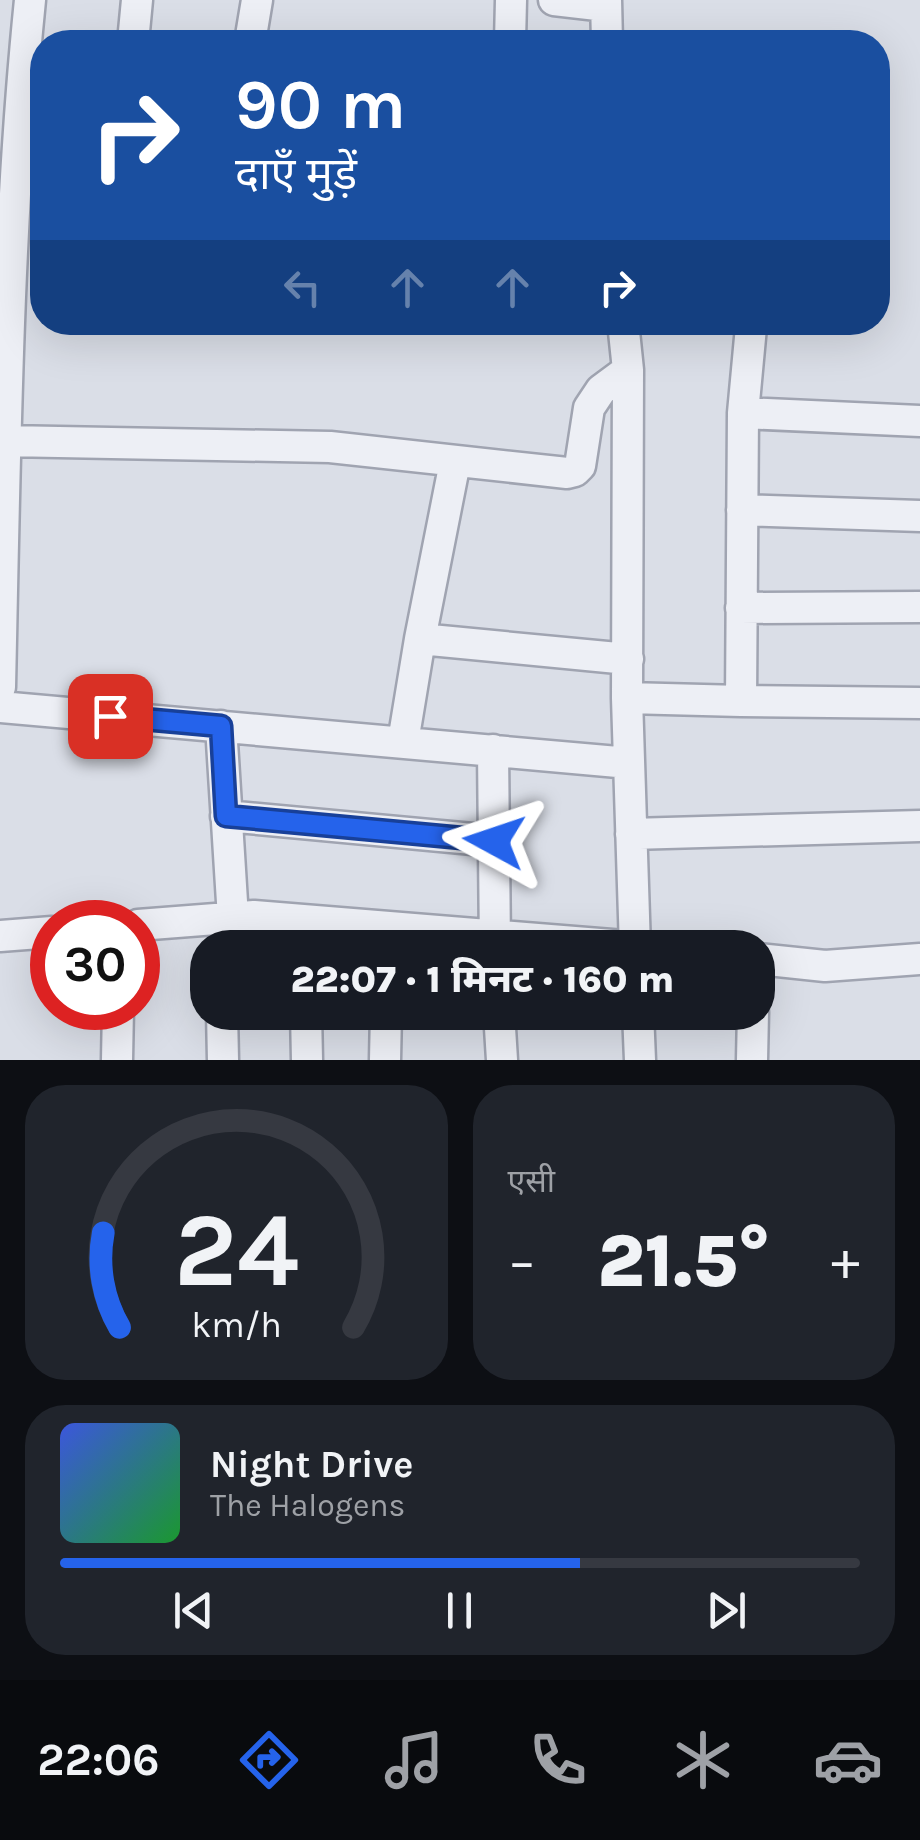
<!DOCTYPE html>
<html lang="hi">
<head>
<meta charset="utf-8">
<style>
  body { margin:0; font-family:Karla,"Noto Sans Devanagari",sans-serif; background:#20242c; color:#f1f3f6; height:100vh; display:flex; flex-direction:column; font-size:38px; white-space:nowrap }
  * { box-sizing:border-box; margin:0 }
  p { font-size:32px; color:#9ea1a6 }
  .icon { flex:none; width:55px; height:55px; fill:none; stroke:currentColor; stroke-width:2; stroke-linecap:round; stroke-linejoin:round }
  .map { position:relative; height:1060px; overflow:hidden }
  .panel { display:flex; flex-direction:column; gap:25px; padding:25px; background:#0d0f14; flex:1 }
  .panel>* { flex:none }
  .top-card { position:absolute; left:30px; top:30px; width:860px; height:305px; border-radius:40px; box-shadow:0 10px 40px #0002; background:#1a4fa0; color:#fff; overflow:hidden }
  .speed { position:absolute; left:30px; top:900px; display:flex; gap:20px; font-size:50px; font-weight:700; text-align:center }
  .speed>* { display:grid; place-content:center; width:130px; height:130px; border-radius:50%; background:#171b24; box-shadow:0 10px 40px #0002; line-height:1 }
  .speed .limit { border:15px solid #d22; background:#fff; color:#111 }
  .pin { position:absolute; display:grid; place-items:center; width:85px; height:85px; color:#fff; margin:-42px; border-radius:20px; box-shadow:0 5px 15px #0006 }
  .me { position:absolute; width:110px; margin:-55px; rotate:275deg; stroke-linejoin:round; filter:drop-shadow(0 0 8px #0008) }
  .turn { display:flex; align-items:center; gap:35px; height:210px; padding:0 40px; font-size:45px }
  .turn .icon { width:130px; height:130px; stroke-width:2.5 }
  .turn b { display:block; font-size:70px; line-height:85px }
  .lanes { display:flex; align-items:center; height:95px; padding:0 40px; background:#0003; justify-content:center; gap:50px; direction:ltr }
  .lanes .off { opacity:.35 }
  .big { font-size:75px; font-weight:800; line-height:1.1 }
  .panel .tile { flex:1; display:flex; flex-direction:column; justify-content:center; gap:15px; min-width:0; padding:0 35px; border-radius:40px; background:#20242c }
  .panel .dial { align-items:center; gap:0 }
  .dial svg { height:260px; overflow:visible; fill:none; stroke:#363941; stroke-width:7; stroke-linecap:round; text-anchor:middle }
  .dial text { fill:#f1f3f6; stroke:none }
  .song { display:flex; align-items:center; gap:30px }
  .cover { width:120px; height:120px; border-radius:15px; background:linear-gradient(135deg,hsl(230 70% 55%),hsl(130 70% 35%)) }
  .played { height:10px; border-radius:5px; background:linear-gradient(90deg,#2563eb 65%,#363941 65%) }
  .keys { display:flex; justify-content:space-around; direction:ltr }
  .heat { display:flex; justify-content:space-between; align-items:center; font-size:55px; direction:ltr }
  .panel .tiles { flex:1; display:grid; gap:25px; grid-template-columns:1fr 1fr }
  .tile:last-child { grid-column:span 2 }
  .trip { position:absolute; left:190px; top:930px; width:585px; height:100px; border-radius:40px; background:#171b24; box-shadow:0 10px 40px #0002; font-weight:800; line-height:100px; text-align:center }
  .tab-bar { display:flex; height:160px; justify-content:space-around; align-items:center; background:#090b0e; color:#9ea1a6 }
  .tab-bar .icon { width:70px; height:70px }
  .tab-bar .selected { color:#2563eb }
  .tab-bar b { font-size:45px; color:#f1f3f6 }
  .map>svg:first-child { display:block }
</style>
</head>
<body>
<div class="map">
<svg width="920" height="1060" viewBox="0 0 920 1060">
  <rect width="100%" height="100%" fill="#dadee7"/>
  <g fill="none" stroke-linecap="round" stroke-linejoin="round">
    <g stroke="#a0a4b1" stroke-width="35">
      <path id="minor" d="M554 0 606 6
        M606 0 607 42
        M133 42 137 0
        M250 42 257 0
        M510 42 511 0
        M623 322 628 370 627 698 635 948
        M743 413 751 327 749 322
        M920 421 743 413 741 701 920 703
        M6 441 330 447 567 473 575 471 580 466 589 408 601 390 628 370
        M742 510 920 516
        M741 608 920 607
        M420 639 628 659
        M0 687C5 458 7 228 30 0
        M627 698 741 701
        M0 707 629 763
        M221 726 233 918
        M403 742 420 639 455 462
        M493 750 495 948
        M226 816 494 841
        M631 834 920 826
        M138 925 254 916 649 948
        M0 936 52 932
        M758 959 825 966 920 959
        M222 1012 223 1060
        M306 1012 307 1060
        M499 1012 502 1060
        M638 1012 640 1060
        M117 1060 118 1008
        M385 1060 386 1012
        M752 1060 753 1012"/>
    </g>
    <use href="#minor" stroke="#edeff5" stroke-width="30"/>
  </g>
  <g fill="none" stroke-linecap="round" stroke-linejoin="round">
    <g stroke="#184099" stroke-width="25">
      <path id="route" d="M110 716 221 726 226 816 494 841"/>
    </g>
    <use href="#route" stroke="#2563eb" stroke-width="18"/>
  </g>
</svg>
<div class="speed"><div class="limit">30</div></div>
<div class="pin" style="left:110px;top:716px;background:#d93025"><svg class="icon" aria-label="arrive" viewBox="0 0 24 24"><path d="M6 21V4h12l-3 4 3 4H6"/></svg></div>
<svg class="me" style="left:494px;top:841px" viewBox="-20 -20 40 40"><path d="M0-17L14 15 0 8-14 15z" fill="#2563eb" stroke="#fff" stroke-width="4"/></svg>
<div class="trip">22:07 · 1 मिनट · 160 m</div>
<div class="top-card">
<div class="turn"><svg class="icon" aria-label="right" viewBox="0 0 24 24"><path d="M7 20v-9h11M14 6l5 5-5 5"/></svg><div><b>90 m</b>दाएँ मुड़ें</div></div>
<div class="lanes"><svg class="icon off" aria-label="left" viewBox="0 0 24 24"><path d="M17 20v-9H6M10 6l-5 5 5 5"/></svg><svg class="icon off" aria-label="ahead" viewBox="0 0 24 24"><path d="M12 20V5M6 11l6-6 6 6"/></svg><svg class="icon off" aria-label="ahead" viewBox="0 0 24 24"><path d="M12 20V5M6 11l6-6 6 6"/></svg><svg class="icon" aria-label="right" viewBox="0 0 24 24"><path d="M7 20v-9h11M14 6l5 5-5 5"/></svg></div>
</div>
</div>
<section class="panel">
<div class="tiles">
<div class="tile dial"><svg viewBox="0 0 100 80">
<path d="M14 69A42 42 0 1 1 86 69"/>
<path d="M14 69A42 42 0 0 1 9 40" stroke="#2563eb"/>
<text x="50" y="56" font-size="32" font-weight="700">24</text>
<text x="50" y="72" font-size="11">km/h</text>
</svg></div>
<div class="tile"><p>एसी</p>
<div class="heat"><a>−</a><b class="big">21.5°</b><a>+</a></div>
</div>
<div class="tile">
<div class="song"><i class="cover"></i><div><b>Night Drive</b><p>The Halogens</p></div></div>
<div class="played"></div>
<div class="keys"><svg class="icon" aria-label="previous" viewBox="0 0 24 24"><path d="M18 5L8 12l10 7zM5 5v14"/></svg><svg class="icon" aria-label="pause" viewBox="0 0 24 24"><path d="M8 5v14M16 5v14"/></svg><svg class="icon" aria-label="next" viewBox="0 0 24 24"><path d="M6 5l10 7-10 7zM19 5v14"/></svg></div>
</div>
</div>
</section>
<nav class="tab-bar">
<b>22:06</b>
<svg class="icon selected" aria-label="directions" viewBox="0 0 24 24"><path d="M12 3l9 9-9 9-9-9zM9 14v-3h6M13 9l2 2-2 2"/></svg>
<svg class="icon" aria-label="music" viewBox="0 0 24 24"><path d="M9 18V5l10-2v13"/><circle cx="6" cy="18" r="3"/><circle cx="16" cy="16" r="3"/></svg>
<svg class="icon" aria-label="phone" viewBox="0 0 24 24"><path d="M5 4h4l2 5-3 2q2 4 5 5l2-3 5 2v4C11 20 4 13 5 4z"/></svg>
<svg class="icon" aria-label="climate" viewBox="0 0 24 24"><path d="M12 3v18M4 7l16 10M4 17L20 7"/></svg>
<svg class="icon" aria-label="car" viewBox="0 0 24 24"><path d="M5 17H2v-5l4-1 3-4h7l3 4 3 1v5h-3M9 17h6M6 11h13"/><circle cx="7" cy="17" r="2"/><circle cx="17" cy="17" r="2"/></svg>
</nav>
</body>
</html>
